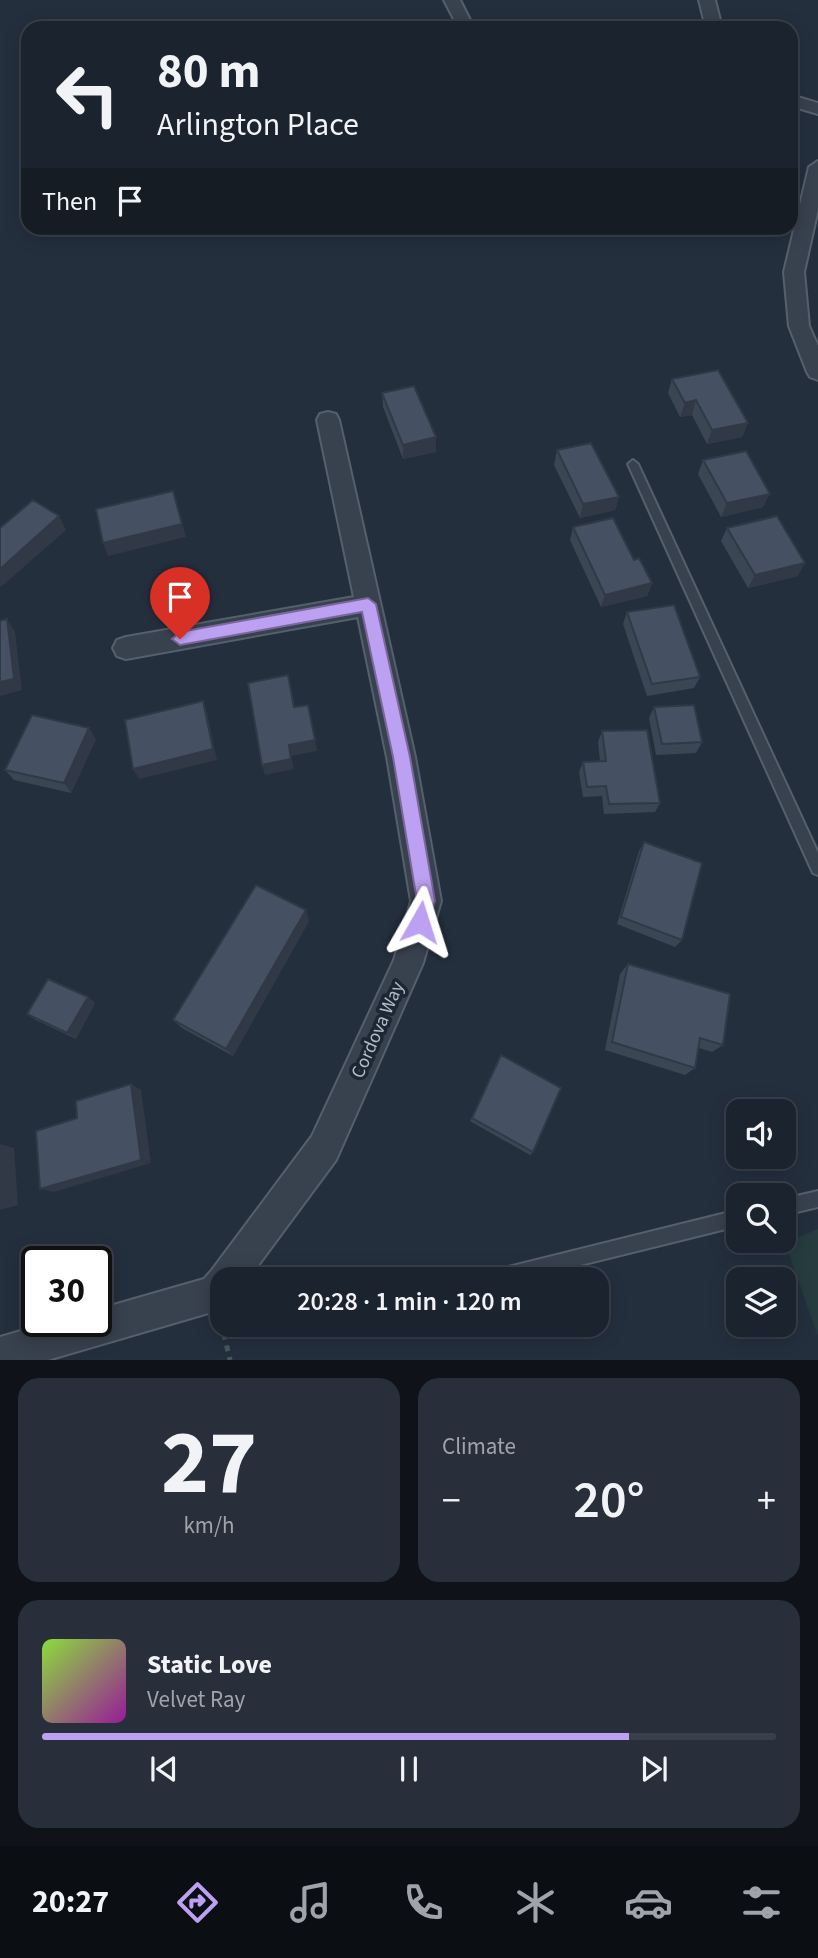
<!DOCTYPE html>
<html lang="en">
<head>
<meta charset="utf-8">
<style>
  body { margin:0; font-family:"Source Sans 3",sans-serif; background:#282f3a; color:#f1f3f6; height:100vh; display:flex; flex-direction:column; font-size:26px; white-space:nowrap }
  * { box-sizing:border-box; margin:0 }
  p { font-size:23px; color:#a0a4aa }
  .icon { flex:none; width:38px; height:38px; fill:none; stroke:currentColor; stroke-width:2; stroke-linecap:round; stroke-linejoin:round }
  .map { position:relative; height:1360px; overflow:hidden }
  .side { display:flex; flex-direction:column; gap:18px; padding:18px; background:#0f1319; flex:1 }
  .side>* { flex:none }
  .banner { position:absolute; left:21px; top:21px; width:777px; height:214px; border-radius:21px; box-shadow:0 4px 18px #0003,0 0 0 2px #39404a; background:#1b232e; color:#f1f3f6; overflow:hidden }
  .tools { position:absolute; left:726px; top:1099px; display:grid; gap:14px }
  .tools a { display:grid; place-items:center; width:70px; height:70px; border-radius:14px; background:#1b232e; box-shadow:0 4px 18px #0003,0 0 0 2px #39404a; font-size:35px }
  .speed { position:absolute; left:21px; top:1246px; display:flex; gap:14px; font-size:35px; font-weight:700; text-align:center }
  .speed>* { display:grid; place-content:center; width:91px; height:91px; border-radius:50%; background:#1b232e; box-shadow:0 4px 18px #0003,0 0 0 2px #39404a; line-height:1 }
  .speed .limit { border:4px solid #111; border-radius:10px; background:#fff; color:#111 }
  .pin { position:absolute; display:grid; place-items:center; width:60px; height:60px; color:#fff; margin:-72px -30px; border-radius:50% 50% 50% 0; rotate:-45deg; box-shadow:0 0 7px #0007 }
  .pin .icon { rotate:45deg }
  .me { position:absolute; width:77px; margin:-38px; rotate:6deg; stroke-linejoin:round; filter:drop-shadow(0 0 5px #0008) }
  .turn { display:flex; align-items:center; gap:24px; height:147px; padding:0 21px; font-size:32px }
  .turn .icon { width:91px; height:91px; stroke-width:2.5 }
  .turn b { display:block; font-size:49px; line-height:60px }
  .then { display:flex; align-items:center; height:66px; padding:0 21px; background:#0003; gap:14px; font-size:26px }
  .big { font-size:52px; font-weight:600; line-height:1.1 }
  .side .tile { flex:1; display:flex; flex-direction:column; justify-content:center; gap:10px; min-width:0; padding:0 24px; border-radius:21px; background:#282f3a }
  .side .dial { align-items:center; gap:0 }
  .dial b { font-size:91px; line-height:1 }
  .song { display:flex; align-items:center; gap:21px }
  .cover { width:84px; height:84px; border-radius:10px; background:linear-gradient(135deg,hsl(90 70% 55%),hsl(300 70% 35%)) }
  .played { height:7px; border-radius:4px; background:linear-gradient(90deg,#bca0f2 80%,#39404a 80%) }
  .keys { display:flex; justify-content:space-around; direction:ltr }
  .heat { display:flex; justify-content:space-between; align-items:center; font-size:38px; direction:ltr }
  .side .tiles { flex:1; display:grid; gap:18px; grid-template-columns:1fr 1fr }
  .tile:last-child { grid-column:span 2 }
  .trip { position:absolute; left:210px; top:1267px; width:399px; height:70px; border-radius:21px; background:#1b232e; box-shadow:0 4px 18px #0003,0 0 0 2px #39404a; font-weight:600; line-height:70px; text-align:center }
  .menu { display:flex; height:112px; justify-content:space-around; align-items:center; background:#0b0e12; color:#a0a4aa }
  .menu .icon { width:49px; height:49px }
  .menu .active { color:#bca0f2 }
  .menu b { font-size:32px; color:#f1f3f6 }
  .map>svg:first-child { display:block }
</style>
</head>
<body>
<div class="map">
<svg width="818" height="1360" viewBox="0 0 818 1360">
  <rect width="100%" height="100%" fill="#242f3e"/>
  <path fill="#263c3f" d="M818 1229V1336L785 1243Z"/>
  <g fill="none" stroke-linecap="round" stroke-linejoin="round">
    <g stroke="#565f6c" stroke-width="4">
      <path id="service" d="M459 18H465L470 28H462Z
        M633 460 638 464 818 853V875L813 873 628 464Z
        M818 1191V1207L784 1215V1199Z
        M738 1210V1226L524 1279H484L486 1273 492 1271Z"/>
    </g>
    <g stroke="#565f6c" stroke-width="4">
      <path id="minor" d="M444 0H460L470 20 468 23H456Z
        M699 0H715L722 28H706Z
        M791 95 818 103V114L791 106Z
        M818 161V209L804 272 809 326 818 346V380L810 377 807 372 789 326 784 272 809 167Z
        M328 412 336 414 339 420 415 757 441 901 423 963 336 1160 248 1279H222V1309L48 1360H0V1337L55 1321H96V1310L204 1279 212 1270 312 1136 394 960 411 901 387 757 358 617 126 659 117 656 113 648 117 640 126 637 354 597 317 420 320 414Z"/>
    </g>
    <path stroke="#44595c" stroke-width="5" stroke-dasharray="6 6" stroke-linecap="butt" d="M221 1322 230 1360"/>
    <use href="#service" fill="#38414e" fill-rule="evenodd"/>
    <use href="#minor" fill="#38414e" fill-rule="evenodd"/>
  </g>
  <path fill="#3b4654" d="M672 379 748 423 742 437 707 444 692 415 680 417 668 393Z
    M382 393 436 437V452L403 459 383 407Z
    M557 450 619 497 615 510 580 518 554 465Z
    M703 460 763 507 721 517 698 474Z
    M573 527 634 560 652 583 647 596 601 607 570 540Z
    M727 528 798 576 748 588 721 541Z
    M627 612 700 677 694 688 647 696 623 624Z
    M654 707 702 742 696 753 656 755 649 718Z
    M602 731 660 803 655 812 604 814 602 796 583 797 579 772 583 762 600 761 598 742Z
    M96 739 71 793 14 780 5 770Z
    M644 842 682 940 675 947 617 924 639 851Z
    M309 921 233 1056 182 1028 173 1020Z
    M628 964 723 1045 712 1052 699 1048 695 1068 685 1075 605 1050 620 974Z
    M88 997 95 1003 76 1039 36 1020 27 1014Z
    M501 1055 533 1152 530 1155 470 1121Z"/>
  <path fill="#303945" d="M696 400 692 415 680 417 685 403Z
    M748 423 742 437 707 444 712 430Z
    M436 437V452L403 459V445Z
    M173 491 186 537 108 556 103 543Z
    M770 494 763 507 721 517 727 503Z
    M619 497 615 510 580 518 583 504Z
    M59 516 66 530 1 587 0 585V569Z
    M805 563 798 576 748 588 755 575Z
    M652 583 647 596 601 607 605 595Z
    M7 619 15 632 22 690 0 696V682Z
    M203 701 207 713 217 760 139 779 133 769Z
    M89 728 96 739 71 793 64 783Z
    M315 740 317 751 291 756 294 769 265 775 262 765 289 745Z
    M306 910 309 921 233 1056 226 1049Z
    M88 997 95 1003 76 1039 67 1033Z
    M131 1084 141 1090 151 1163 54 1192 40 1189Z
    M0 1144 14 1148 18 1205 0 1210Z"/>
  <path fill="#455162" stroke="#303945" stroke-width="2" d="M718 370 748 423 712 430 696 400 685 403 672 379Z
    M414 386 436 437 403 445 382 393Z
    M591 443 619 497 583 504 557 450Z
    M746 451 770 494 727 503 703 460Z
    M173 491 182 524 103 543 96 509Z
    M33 500 59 516 0 569V528Z
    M777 516 805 563 755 575 727 528Z
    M613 518 634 560 639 558 652 583 605 595 573 527Z
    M674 605 700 677 652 684 627 612Z
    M7 619 14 679 0 682V621Z
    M288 675 294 707 308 705 315 740 289 745 291 759 262 765 248 683Z
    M203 701 213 749 133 769 125 720Z
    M694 705 702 742 662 744 654 707Z
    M32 715 89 728 64 783 5 770Z
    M647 730 660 803 609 804 606 786 587 787 583 762 606 761 602 731Z
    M644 842 702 863 682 940 621 917Z
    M256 885 306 910 226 1049 173 1020Z
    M628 964 730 994 723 1045 700 1038 695 1068 612 1042Z
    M48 979 88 997 67 1033 27 1014Z
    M501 1055 561 1088 533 1152 472 1118Z
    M131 1084 141 1160 40 1189 36 1131 77 1118 76 1101Z
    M0 1168 2 1203 0 1204Z"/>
  <path fill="#bca0f2" stroke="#7a689d" stroke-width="2" d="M368 598 376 604 410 757 435 901 426 928 420 931 413 928 411 922 417 901 393 757 362 612 180 645 172 639 180 632Z"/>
  <g text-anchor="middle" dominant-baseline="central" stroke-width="7" stroke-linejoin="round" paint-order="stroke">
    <g font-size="19" fill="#b4bcc9" stroke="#1d2633">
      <text transform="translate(378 1030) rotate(-66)">Cordova Way</text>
    </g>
  </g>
</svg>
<div class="tools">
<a><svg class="icon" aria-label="sound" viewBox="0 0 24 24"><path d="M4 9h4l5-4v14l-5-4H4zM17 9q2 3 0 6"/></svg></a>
<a><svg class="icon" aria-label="search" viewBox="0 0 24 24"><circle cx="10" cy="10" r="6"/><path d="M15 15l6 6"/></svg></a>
<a><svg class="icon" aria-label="layers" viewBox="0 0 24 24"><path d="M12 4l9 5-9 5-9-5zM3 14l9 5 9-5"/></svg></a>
</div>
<div class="speed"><div class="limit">30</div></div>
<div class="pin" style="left:180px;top:639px;background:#d93025"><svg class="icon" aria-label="arrive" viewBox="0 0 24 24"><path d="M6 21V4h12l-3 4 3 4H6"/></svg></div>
<svg class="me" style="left:420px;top:922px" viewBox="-20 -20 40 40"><path d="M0-17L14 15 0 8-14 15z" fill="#bca0f2" stroke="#fff" stroke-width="4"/></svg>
<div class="trip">20:28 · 1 min · 120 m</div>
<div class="banner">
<div class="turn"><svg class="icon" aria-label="left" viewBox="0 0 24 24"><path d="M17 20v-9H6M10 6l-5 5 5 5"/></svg><div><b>80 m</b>Arlington Place</div></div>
<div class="then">Then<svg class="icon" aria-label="arrive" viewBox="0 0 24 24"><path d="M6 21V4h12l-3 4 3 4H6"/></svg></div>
</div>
</div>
<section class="side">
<div class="tiles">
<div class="tile dial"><b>27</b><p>km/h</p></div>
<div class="tile"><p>Climate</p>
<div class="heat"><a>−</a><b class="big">20°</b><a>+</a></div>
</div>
<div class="tile">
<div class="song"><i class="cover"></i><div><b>Static Love</b><p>Velvet Ray</p></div></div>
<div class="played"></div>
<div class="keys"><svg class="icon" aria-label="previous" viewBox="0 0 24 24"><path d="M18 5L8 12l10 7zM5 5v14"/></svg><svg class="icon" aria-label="pause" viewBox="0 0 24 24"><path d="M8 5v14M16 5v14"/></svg><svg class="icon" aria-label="next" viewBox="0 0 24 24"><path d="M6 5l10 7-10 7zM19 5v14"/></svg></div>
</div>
</div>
</section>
<nav class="menu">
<b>20:27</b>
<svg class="icon active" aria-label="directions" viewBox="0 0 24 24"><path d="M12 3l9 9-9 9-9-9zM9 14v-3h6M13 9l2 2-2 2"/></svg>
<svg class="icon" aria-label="music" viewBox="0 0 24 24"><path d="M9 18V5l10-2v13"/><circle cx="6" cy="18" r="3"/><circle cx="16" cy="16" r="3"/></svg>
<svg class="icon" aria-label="phone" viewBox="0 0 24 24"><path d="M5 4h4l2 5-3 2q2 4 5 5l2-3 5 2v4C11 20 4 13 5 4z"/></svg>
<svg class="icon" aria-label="climate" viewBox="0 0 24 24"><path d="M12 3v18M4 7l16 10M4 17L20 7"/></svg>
<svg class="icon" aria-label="car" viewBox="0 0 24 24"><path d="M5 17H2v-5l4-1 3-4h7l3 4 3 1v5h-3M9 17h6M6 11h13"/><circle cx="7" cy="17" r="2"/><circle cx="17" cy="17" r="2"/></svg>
<svg class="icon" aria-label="filters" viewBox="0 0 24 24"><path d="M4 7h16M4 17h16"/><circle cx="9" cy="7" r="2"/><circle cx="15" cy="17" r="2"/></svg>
</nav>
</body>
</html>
